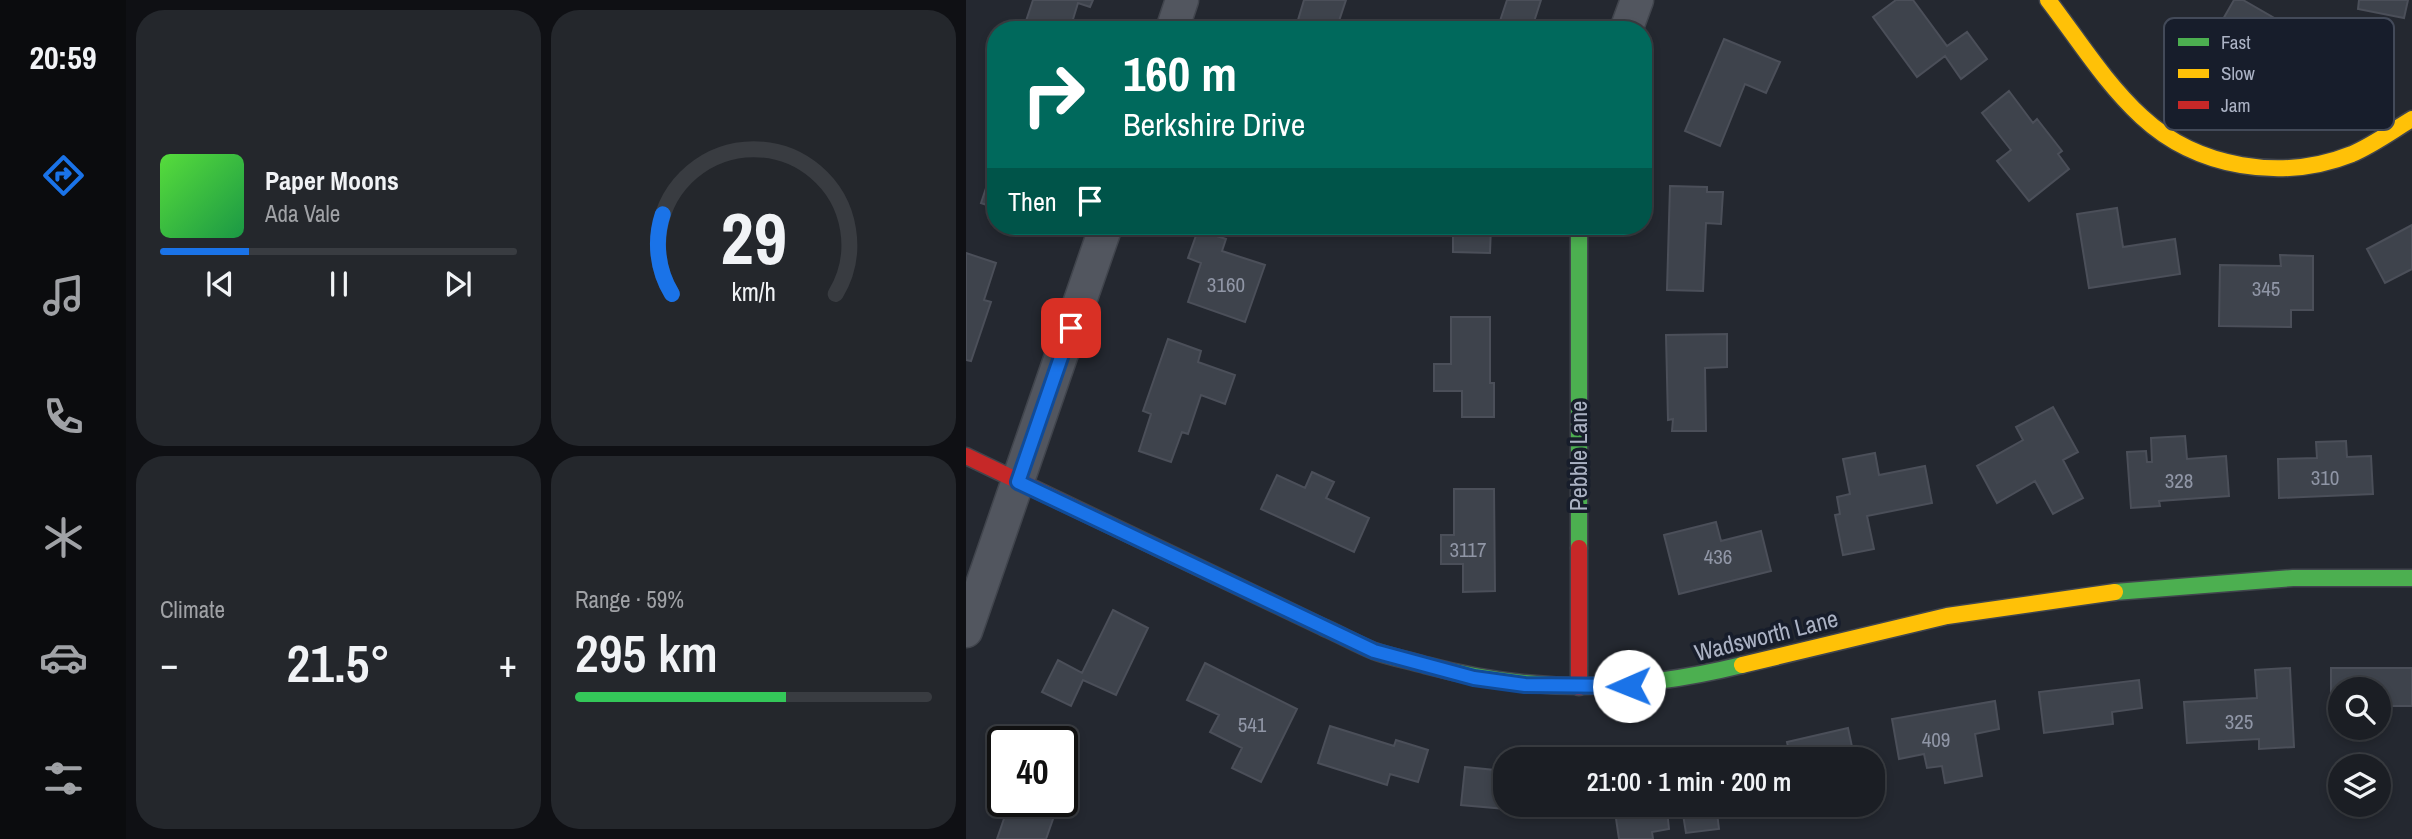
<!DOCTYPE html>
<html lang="en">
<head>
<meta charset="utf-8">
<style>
  body { margin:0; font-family:"Archivo Narrow",sans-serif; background:#24272c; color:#f1f3f6; height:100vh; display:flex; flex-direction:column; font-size:26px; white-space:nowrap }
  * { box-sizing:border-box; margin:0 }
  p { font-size:23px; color:#a0a2a6 }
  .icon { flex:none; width:38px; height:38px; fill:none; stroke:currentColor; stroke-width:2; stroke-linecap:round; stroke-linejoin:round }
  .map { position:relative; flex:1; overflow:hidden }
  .panel { display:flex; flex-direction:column; gap:10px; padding:10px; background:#0f1014; width:840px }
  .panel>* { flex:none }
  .banner { position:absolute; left:21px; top:21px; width:665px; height:214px; border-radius:28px; box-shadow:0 4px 10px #0003,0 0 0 2px #393c41; background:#00695c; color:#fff; overflow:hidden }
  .fabs { position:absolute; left:1362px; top:677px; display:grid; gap:14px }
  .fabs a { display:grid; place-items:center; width:63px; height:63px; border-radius:50%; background:#1b1e24; box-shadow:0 4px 10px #0003,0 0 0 2px #393c41; font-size:35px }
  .speed { position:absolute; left:21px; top:726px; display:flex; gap:14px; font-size:35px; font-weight:700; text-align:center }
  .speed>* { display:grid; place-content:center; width:91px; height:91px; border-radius:50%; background:#1b1e24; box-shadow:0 4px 10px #0003,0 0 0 2px #393c41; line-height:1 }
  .speed .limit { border:4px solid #111; border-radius:10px; background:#fff; color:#111 }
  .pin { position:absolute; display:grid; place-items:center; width:60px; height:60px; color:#fff; margin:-30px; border-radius:14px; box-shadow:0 4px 10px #0006 }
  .me { position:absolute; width:77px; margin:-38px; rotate:269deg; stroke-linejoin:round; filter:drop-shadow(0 0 5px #0008) }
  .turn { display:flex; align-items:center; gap:24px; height:147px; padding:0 21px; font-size:32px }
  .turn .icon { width:91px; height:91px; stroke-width:2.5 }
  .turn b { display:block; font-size:49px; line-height:60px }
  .then { display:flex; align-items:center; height:66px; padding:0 21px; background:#0003; gap:14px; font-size:26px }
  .big { font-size:52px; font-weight:600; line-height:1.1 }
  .panel .card { flex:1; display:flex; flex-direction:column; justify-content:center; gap:10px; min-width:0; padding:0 24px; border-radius:28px; background:#24272c }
  .panel .dial { align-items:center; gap:0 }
  .dial svg { height:182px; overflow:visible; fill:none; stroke:#393c41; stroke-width:7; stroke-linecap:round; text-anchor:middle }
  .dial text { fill:#f1f3f6; stroke:none }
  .song { display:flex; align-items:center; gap:21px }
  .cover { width:84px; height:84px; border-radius:10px; background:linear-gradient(135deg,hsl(110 70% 55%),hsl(140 70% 35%)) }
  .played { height:7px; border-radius:4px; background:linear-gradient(90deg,#1a73e8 25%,#393c41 25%) }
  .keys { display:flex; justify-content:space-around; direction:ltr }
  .heat { display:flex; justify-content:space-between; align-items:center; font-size:38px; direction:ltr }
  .charge { height:10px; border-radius:5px; background:linear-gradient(90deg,#34c759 59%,#393c41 0) }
  .panel .tiles { flex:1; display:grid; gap:10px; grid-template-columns:repeat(2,1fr) }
  .trip { position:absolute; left:527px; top:747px; width:392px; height:70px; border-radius:28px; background:#1b1e24; box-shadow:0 4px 10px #0003,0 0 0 2px #393c41; font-weight:600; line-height:70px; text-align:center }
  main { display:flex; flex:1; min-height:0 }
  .tabs { display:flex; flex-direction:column; width:126px; justify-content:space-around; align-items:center; background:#0b0c0e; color:#a0a2a6 }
  .tabs .icon { width:49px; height:49px }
  .tabs .active { color:#1a73e8 }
  .tabs b { font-size:32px; color:#f1f3f6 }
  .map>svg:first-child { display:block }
</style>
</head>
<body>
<main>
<nav class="tabs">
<b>20:59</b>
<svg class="icon active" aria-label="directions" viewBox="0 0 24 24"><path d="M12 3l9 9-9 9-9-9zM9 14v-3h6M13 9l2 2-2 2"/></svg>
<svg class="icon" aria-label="music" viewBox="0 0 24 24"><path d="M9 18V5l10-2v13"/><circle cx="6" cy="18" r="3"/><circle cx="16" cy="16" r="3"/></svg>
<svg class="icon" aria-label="phone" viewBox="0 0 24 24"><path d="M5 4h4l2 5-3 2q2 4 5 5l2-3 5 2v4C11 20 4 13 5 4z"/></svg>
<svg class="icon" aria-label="climate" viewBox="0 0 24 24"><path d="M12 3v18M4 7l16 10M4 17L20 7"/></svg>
<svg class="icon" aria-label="car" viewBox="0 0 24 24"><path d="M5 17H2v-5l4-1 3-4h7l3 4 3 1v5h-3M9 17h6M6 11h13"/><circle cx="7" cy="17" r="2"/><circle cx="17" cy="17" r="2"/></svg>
<svg class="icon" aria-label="filters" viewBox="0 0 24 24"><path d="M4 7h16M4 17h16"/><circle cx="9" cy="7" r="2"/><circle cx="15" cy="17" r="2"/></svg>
</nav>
<section class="panel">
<div class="tiles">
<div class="card">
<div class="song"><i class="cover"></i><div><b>Paper Moons</b><p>Ada Vale</p></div></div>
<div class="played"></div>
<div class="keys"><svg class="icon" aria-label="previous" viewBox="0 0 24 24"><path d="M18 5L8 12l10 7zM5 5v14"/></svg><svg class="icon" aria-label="pause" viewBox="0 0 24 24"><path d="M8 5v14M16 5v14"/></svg><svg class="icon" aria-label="next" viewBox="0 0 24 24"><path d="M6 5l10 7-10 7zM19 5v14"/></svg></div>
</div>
<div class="card dial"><svg viewBox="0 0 100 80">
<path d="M14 69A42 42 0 1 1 86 69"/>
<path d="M14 69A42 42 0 0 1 10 34" stroke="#1a73e8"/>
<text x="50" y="56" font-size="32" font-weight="700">29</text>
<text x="50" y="72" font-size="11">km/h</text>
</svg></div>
<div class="card"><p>Climate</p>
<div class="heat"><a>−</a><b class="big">21.5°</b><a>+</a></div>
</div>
<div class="card"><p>Range · 59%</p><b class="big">295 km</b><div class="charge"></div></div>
</div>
</section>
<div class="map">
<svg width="1446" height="839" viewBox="0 0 1446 839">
  <rect width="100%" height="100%" fill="#242830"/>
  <path fill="#3e434c" stroke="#4b4f59" stroke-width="2" d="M67 0H127L124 7 112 3 104 29 107 30H57Z
    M338 0H380L370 30H360L332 20Z
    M541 0H575L566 28 571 30H531Z
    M930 0H947L981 46 1001 32 1021 59 995 79 979 56 951 77 907 17Z
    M1268 0H1277L1357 46 1337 82 1281 49 1268 72 1237 54Z
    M1393 0H1442L1438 18 1392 9Z
    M758 39 814 62 800 93 779 84 754 146 719 131Z
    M1043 91 1067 123 1071 119 1096 151 1092 154 1103 169 1063 201 1031 161 1045 150 1016 113Z
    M30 158V208L15 203Z
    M704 186 741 187V192H757L755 224 740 223 737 291 701 290Z
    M1151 208 1157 247 1209 239 1214 274 1123 288 1111 214Z
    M1446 225V269L1419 283 1401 249Z
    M458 226H525L524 253 487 252V230H458Z
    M232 230 260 239 256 251 299 265 279 322 222 302 235 263 222 258Z
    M0 253 30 263 18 300 25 302 5 361 0 360Z
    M1314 255 1347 256V310H1325V327L1253 326 1254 265 1315 266Z
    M485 317H524V383H528V417H496V391H468V364H485Z
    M761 334V367L739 368 740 431H706L707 419 702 420 700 335Z
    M202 339 235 351 232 362 269 375 259 404 235 395 222 434 216 432 205 462 173 451 185 414 177 411Z
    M1087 407 1112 452 1097 460 1117 498 1087 514 1069 481 1031 503 1011 466 1057 440 1050 427Z
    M1219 436 1221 459 1260 456 1263 496 1193 501 1194 506 1165 508 1161 452 1180 451 1181 462H1186L1185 438Z
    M1380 441 1381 457 1405 456 1407 494 1313 498 1312 459 1351 458 1350 442Z
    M909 453 913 475 959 466 966 503 901 516 908 549 877 555 869 515 874 514 871 497 884 494 877 459Z
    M346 472 368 482 360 498 403 518 388 552 295 509 311 475 339 488Z
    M488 489H528L529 591 497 592V564H475V535H488Z
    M750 522 755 541 795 531 805 571 713 594 698 535Z
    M147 610 182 628 150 695 117 680 105 706 76 692 92 660 116 673Z
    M239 663 331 709 295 782 266 768 276 748 244 732 253 715 221 700Z
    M1324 668 1328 747 1293 749V739L1221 743 1218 702 1291 698 1289 670Z
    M1365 668H1446V706H1412V690H1374V705H1365Z
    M1173 680 1176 708 1146 712 1147 724 1078 733 1073 692Z
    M1029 701 1033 729 1009 734 1016 776 979 783 976 766 961 768 958 754 933 759 926 719Z
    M364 726 428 746 430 740 462 750 452 782 424 774 421 785 352 763Z
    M882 728 888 756 875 760H789L823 751 821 742Z
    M499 767 539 771V805H597L596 814 495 805Z
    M37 795V802H93L80 839H31L43 804 34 802Z
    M648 805H750L753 829 720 833 716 808 701 810 703 829 686 832 687 839H653Z"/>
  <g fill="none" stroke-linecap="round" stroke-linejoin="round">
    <g stroke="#41454d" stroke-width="35">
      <path id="street" d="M206 30 216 0
        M660 30 671 0
        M0 631 140 226"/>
    </g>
    <g stroke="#41454d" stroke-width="19">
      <path id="fast" d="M613 226V548
        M1149 592 1327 578H1446
        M359 628C375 635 391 644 408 651 424 657 442 660 459 665 569 694 666 692 776 665"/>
    </g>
    <g stroke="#41454d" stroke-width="19">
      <path id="slow" d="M1082 0C1112 39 1139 83 1176 117 1231 168 1316 182 1386 154 1407 145 1426 131 1446 119
        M776 665 981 616 1149 592"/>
    </g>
    <g stroke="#41454d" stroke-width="19">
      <path id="jam" d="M0 456 359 628
        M613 548V687"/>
    </g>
    <use href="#street" stroke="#52565f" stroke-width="32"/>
    <use href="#fast" stroke="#4caf50" stroke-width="16"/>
    <use href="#slow" stroke="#ffc107" stroke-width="16"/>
    <use href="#jam" stroke="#c62828" stroke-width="16"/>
  </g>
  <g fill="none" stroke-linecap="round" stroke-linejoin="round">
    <g stroke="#114b97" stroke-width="18">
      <path id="route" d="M105 328 52 482 408 651 508 678 559 685 663 686"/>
    </g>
    <use href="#route" stroke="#1a73e8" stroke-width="12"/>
  </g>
  <g text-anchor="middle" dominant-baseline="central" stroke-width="7" stroke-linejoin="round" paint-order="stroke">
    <g font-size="21" fill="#9096a6">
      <text x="260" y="284">3160</text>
      <text x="1300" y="288">345</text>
      <text x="1359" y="477">310</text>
      <text x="1213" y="480">328</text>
      <text x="502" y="549">3117</text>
      <text x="752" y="556">436</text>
      <text x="1273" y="721">325</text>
      <text x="286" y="724">541</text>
      <text x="970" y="739">409</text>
    </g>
    <g font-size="24" fill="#abb2c4" stroke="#171d2b">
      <text transform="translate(612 456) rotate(-90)">Pebble Lane</text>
      <text transform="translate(800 635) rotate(-14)">Wadsworth Lane</text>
    </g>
  </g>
  <rect x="1198" y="18" width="230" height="112" rx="10" fill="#171d2b" stroke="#434a59" stroke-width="2"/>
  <rect x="1212" y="38" width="31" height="8" fill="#4caf50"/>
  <rect x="1212" y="69" width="31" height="9" fill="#ffc107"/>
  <rect x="1212" y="101" width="31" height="8" fill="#c62828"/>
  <g font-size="19" fill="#abb2c4">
    <text x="1255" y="49">Fast</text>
    <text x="1255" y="80">Slow</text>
    <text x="1255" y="112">Jam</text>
  </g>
</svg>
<div class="fabs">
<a><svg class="icon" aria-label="search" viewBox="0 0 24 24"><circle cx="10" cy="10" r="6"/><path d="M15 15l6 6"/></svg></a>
<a><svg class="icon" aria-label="layers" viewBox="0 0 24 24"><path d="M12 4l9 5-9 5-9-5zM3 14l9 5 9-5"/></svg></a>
</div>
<div class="speed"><div class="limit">40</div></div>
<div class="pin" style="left:105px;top:328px;background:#d93025"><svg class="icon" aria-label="arrive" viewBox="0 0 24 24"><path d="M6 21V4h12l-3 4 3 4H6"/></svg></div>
<svg class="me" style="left:663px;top:686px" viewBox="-20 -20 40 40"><circle r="19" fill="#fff"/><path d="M0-13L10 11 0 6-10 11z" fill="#1a73e8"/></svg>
<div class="trip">21:00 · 1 min · 200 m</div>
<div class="banner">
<div class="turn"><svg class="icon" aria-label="right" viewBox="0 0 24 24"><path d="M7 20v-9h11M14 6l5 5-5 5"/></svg><div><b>160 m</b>Berkshire Drive</div></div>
<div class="then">Then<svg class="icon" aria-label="arrive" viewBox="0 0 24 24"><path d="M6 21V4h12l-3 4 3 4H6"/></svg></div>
</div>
</div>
</main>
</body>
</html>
